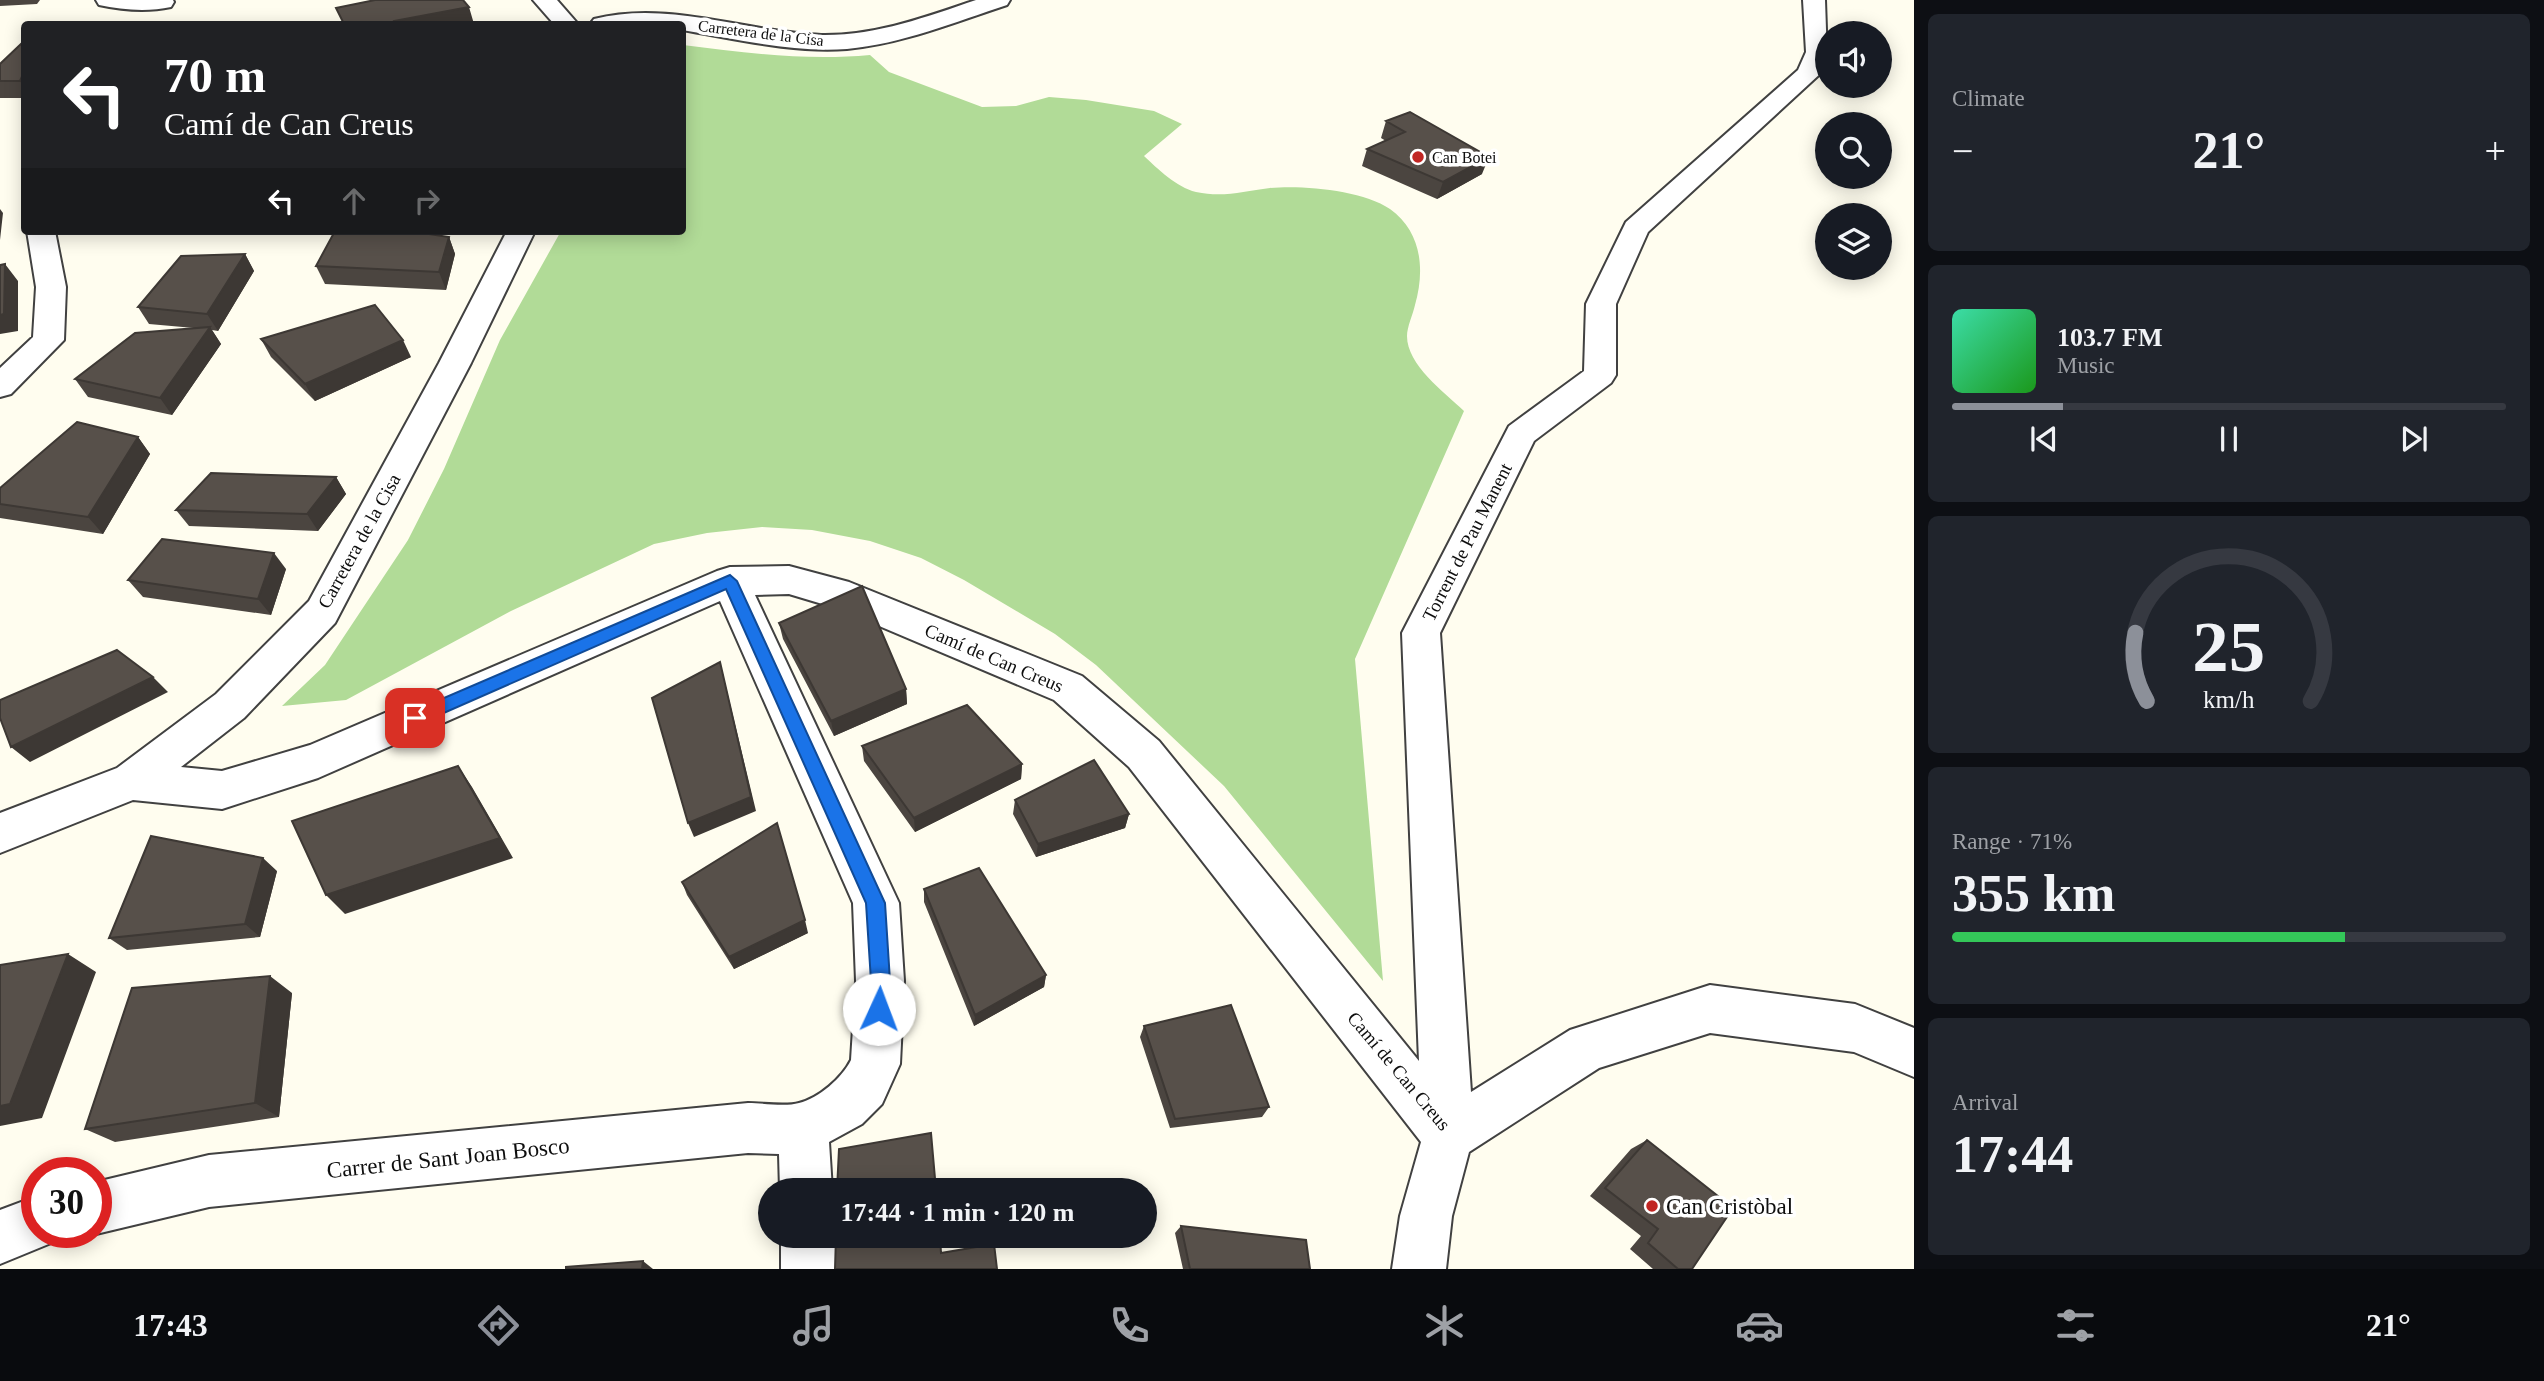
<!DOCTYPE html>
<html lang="en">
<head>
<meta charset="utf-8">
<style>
  body { margin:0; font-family:"Times New Roman",serif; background:#20242c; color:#f1f3f6; height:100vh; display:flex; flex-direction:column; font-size:26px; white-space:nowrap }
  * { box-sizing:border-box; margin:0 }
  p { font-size:23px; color:#9ea1a6 }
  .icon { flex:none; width:38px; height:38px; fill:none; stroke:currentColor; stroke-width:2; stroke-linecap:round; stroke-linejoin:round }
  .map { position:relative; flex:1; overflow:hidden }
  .side { display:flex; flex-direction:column; gap:14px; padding:14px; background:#0d0f14; width:630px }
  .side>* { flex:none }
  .top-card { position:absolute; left:21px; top:21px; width:665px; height:214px; border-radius:7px; box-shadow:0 4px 18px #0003; background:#202124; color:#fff; overflow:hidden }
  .buttons { position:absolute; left:1815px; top:21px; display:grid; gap:14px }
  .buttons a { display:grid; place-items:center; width:77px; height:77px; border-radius:50%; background:#171b24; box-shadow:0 4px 18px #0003; font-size:35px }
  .speed { position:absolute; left:21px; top:1157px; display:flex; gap:14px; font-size:35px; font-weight:700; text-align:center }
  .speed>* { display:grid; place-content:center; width:91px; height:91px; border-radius:50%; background:#171b24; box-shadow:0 4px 18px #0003; line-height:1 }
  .speed .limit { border:10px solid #d22; background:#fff; color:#111 }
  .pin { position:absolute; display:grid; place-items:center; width:60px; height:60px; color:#fff; margin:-30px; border-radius:14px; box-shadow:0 4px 10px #0006 }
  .me { position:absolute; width:77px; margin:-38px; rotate:2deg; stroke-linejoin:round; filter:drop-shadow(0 0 5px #0008) }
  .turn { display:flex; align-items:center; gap:24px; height:147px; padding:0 28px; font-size:32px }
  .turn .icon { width:91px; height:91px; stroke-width:2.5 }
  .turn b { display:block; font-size:49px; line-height:60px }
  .lanes { display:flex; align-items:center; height:66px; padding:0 28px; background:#0003; justify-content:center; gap:35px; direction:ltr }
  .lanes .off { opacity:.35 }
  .big { font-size:52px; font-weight:800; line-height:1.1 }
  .side .widget { flex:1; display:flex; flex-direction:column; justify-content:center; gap:10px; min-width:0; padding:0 24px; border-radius:10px; background:#20242c }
  .side .dial { align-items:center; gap:0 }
  .dial svg { height:182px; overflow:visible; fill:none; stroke:#363941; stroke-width:7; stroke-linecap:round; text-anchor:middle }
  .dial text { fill:#f1f3f6; stroke:none }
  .song { display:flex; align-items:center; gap:21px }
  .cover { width:84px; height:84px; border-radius:10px; background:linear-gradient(135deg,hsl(160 70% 55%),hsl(120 70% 35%)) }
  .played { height:7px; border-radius:4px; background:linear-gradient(90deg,#8c9099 20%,#363941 20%) }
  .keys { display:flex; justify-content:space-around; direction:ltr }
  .heat { display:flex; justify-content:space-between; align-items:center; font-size:38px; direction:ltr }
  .charge { height:10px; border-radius:5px; background:linear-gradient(90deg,#34c759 71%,#363941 0) }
  .trip { position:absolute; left:758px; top:1178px; width:399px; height:70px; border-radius:35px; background:#171b24; box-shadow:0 4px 18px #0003; font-weight:800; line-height:70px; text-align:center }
  .tabs { display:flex; height:112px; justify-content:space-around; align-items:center; background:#090b0e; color:#9ea1a6 }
  .tabs .icon { width:49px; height:49px }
  .tabs .on { color:#8c9099 }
  .tabs b { font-size:32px; color:#f1f3f6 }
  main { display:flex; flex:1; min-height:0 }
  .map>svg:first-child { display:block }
</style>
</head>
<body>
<main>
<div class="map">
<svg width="1914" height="1269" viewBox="0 0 1914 1269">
  <rect width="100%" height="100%" fill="#fffdef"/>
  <path fill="#b1db97" d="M683 45C745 53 807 61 870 55L889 72 982 107 1016 106 1049 97 1086 100 1154 111 1182 124 1144 156C1158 169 1176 187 1196 192 1224 198 1243 191 1270 188 1303 185 1362 190 1390 209 1422 232 1425 270 1415 305 1413 314 1407 327 1407 336 1407 365 1444 392 1464 411L1355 659 1383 981 1224 786 1096 665 1055 634 964 580 921 558 870 541 812 530 762 527 707 533 654 544 511 611 346 700 282 706 325 665 408 540 444 469 500 340 561 231H682Z"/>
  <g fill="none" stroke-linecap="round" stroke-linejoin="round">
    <g stroke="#414141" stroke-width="4">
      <path id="minor" d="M96 0H173L174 2 171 7C148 12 122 10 99 5Z
        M533 0H557L578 24H554Z
        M976 0H1010L1007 5C955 22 902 44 847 49 792 53 736 39 682 30V24H590L594 19C669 0 745 32 821 35 875 36 926 17 976 0Z
        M1803 0H1825L1827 59 1821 73 1648 232 1616 304V375L1611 383 1534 441 1440 633 1471 1092 1570 1030 1710 985 1855 1004 1914 1028V1077L1854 1052 1710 1033 1599 1068 1469 1152 1452 1216 1446 1269H1392L1400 1216 1421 1142 1129 767 1054 700 839 609 789 594 755 595 899 903 904 981 900 1064 882 1104 862 1124 829 1142 832 1190H780L779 1154 748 1153 209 1207 96 1234 90 1232H96V1182L209 1155 748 1103C763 1103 785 1107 799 1103 819 1098 842 1078 851 1060L856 981 853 903 720 601 318 778 222 809 133 800 0 853V813L117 768 216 694 309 601 439 363 507 231H535L471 363 335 623 244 718 181 767 222 771 310 745 717 571 730 567 789 566 849 582 1082 676 1159 741 1419 1061 1402 633 1509 426 1584 371 1586 304 1626 222 1798 70 1806 52Z
        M27 231H55L66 287 64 340 11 394 0 397V368L33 337 36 287Z
        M37 1196V1232H59L56 1241 0 1264V1210Z
        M781 1236H835V1269H781Z"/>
    </g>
    <use href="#minor" fill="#fff" fill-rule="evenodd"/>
  </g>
  <path fill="#4b4540" d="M0 0H40L37 4 0 6Z
    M24 41V98H0V64Z
    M1386 121 1482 174 1437 199 1362 166 1367 149 1386 141 1381 138Z
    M449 237 455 254 446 290 325 284 316 266Z
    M245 254 254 271 218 331 212 330 221 344 172 415 88 397 75 379 194 328 149 324 138 307Z
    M261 339 411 357 315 401 271 357Z
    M138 437 150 454 103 534 0 518V488Z
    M336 477 346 494 318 531 189 526 176 510Z
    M286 569 271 615 143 597 128 580Z
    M779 623 906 689 907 704 834 736 783 639Z
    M862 746 1022 764 1021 779 915 832 864 761Z
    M1015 800 1129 814 1125 828 1036 857 1013 814Z
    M277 871 260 937 127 950 109 938Z
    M682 882 808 933 734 969 687 895Z
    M924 889 1046 975 1044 987 974 1026 924 902Z
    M292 993 279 1117 115 1142 85 1129Z
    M1144 1026 1269 1107 1262 1117 1170 1128 1140 1037Z
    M1647 1140 1692 1269H1653L1630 1249 1641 1236 1590 1196 1631 1149Z
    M1181 1226 1310 1269H1183L1175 1233Z"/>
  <path fill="#3d3834" d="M469 7 474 24H395L394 21Z
    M24 72V88L20 81Z
    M1489 157 1482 174 1437 199 1443 182Z
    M0 209 3 213 0 240Z
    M449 237 455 254 446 290 439 272Z
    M245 254 254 271 218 331 207 314Z
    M5 264 18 281V331L0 334V315Z
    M210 327 221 344 172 415 160 398Z
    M403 340 411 357 315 401 305 384Z
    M138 437 150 454 103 534 88 517Z
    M336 477 346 494 318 531 307 514Z
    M274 553 286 569 271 615 258 599Z
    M720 662 756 811 694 837 688 823Z
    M153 677 168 692 30 762 11 747Z
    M906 689 907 704 834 736 831 721Z
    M1022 764 1021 779 915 832 914 818Z
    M458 766 472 787 513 858 345 914 326 895Z
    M1129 814 1125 828 1036 857 1038 844Z
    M263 858 277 871 260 937 245 924Z
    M805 920 808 933 734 969 729 957Z
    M68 954 96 972 42 1118 0 1126V1106Z
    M1046 975 1044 987 974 1026 975 1015Z
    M270 976 292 993 279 1117 255 1103Z
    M643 1261 653 1269H642Z"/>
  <path fill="#57504a" stroke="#3d3834" stroke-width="2" d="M375 0H463L469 7 394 21 395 24H344L336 8Z
    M24 41V72L20 81H0V64Z
    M1410 112 1489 157 1443 182 1367 149 1405 132 1386 121Z
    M335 231H409L449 237 439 272 316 266Z
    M245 254 207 314 138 307 181 256Z
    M5 264 4 314 0 315V265Z
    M375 305 403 340 305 384 261 339Z
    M210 327 160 398 75 379 135 333Z
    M77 422 138 437 88 517 0 504V488Z
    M211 473 336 477 307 514 176 510Z
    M162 539 274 553 258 599 128 580Z
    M862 586 906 689 831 721 779 623Z
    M117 650 153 677 11 747 0 718V700Z
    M720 662 751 797 688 823 652 698Z
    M967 705 1022 764 914 818 862 746Z
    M1094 760 1129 814 1038 844 1015 800Z
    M458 766 500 838 326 895 292 821Z
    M777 823 805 920 729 957 682 882Z
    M151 836 263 858 245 924 109 938Z
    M979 868 1046 975 975 1015 924 889Z
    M68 954 10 1104 0 1106V965Z
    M270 976 255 1103 85 1129 132 988Z
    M1231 1005 1269 1107 1175 1119 1144 1026Z
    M931 1133 936 1190H837L839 1149Z
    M1647 1140 1733 1208 1692 1269H1678L1648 1243 1658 1229 1605 1188Z
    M1181 1226 1306 1240 1310 1269H1190Z
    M836 1236H940L941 1253 994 1244 997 1269H835Z
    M643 1261 642 1269H566V1267Z"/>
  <path fill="#1a73e8" stroke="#114b97" stroke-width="2" d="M730 575 737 581 885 903 890 981 886 1015 879 1018 872 1015 869 1009 871 981 866 903 726 589 421 723H409L407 718 409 713Z"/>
  <g fill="#c12623" stroke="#fff" stroke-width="2.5">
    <circle cx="1418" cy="157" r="7"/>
    <circle cx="1652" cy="1206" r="7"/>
  </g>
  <g text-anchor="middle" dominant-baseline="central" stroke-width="7" stroke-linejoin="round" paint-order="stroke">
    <g font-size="16" fill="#0e0e0e" stroke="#fff">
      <text transform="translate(761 33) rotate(7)">Carretera de la Cisa</text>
    </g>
    <g font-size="16" fill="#0e0e0e" stroke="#fff" text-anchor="start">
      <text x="1432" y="157">Can Botei</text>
    </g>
    <g font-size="19" fill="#0e0e0e" stroke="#fff">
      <text transform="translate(359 541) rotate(-61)">Carretera de la Cisa</text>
      <text transform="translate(1467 542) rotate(-63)">Torrent de Pau Manent</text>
      <text transform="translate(994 658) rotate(23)">Camí de Can Creus</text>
      <text transform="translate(1399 1071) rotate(50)">Camí de Can Creus</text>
    </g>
    <g font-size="23" fill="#0e0e0e" stroke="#fff">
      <text transform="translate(448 1158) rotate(-6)">Carrer de Sant Joan Bosco</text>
    </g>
    <g font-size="23" fill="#0e0e0e" stroke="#fff" text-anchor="start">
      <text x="1666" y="1206">Can Cristòbal</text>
    </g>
  </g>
</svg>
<div class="buttons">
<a><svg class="icon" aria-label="sound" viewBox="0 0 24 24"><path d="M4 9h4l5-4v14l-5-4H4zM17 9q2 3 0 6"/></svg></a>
<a><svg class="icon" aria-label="search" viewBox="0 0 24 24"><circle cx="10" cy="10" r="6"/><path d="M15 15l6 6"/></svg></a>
<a><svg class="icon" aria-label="layers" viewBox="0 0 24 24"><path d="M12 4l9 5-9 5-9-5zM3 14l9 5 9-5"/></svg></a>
</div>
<div class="speed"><div class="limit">30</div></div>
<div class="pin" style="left:415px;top:718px;background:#d93025"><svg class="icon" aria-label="arrive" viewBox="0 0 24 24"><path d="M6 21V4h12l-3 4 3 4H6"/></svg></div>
<svg class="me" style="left:879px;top:1009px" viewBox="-20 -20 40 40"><circle r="19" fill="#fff"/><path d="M0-13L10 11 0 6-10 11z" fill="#1a73e8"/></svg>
<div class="trip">17:44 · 1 min · 120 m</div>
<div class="top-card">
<div class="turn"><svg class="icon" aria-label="left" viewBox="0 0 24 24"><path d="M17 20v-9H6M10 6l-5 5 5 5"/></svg><div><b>70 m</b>Camí de Can Creus</div></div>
<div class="lanes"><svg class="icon" aria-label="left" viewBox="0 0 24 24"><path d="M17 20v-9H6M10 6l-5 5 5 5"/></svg><svg class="icon off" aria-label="ahead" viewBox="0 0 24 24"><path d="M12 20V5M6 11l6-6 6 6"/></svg><svg class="icon off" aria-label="right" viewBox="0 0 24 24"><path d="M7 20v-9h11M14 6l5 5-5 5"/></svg></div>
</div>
</div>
<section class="side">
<div class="widget"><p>Climate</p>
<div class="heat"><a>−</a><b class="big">21°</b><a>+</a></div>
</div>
<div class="widget">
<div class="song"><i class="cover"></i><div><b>103.7 FM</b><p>Music</p></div></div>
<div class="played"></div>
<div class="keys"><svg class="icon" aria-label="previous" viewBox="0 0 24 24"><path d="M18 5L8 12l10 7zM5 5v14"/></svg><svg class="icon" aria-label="pause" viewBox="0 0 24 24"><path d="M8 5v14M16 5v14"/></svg><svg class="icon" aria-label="next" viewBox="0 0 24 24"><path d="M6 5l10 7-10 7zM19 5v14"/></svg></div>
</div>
<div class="widget dial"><svg viewBox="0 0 100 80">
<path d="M14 69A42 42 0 1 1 86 69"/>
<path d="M14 69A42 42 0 0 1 9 39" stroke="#8c9099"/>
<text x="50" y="56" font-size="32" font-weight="700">25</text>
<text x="50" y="72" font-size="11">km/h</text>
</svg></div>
<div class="widget"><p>Range · 71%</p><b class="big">355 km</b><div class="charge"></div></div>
<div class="widget"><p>Arrival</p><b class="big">17:44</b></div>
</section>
</main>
<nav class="tabs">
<b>17:43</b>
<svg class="icon on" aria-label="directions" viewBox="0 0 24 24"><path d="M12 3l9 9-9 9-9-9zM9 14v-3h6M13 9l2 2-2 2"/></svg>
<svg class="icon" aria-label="music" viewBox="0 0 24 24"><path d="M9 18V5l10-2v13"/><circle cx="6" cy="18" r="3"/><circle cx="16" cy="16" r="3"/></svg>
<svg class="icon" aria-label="phone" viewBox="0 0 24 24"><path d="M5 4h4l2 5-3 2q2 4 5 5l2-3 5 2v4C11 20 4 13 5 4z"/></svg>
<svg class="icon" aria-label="climate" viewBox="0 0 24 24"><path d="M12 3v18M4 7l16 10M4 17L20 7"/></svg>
<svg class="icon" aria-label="car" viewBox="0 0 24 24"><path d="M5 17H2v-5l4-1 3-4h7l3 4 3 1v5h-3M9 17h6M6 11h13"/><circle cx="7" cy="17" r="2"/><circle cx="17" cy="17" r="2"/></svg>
<svg class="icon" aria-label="filters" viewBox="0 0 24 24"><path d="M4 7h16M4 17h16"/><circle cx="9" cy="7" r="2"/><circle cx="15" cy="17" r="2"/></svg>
<b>21°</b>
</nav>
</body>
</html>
